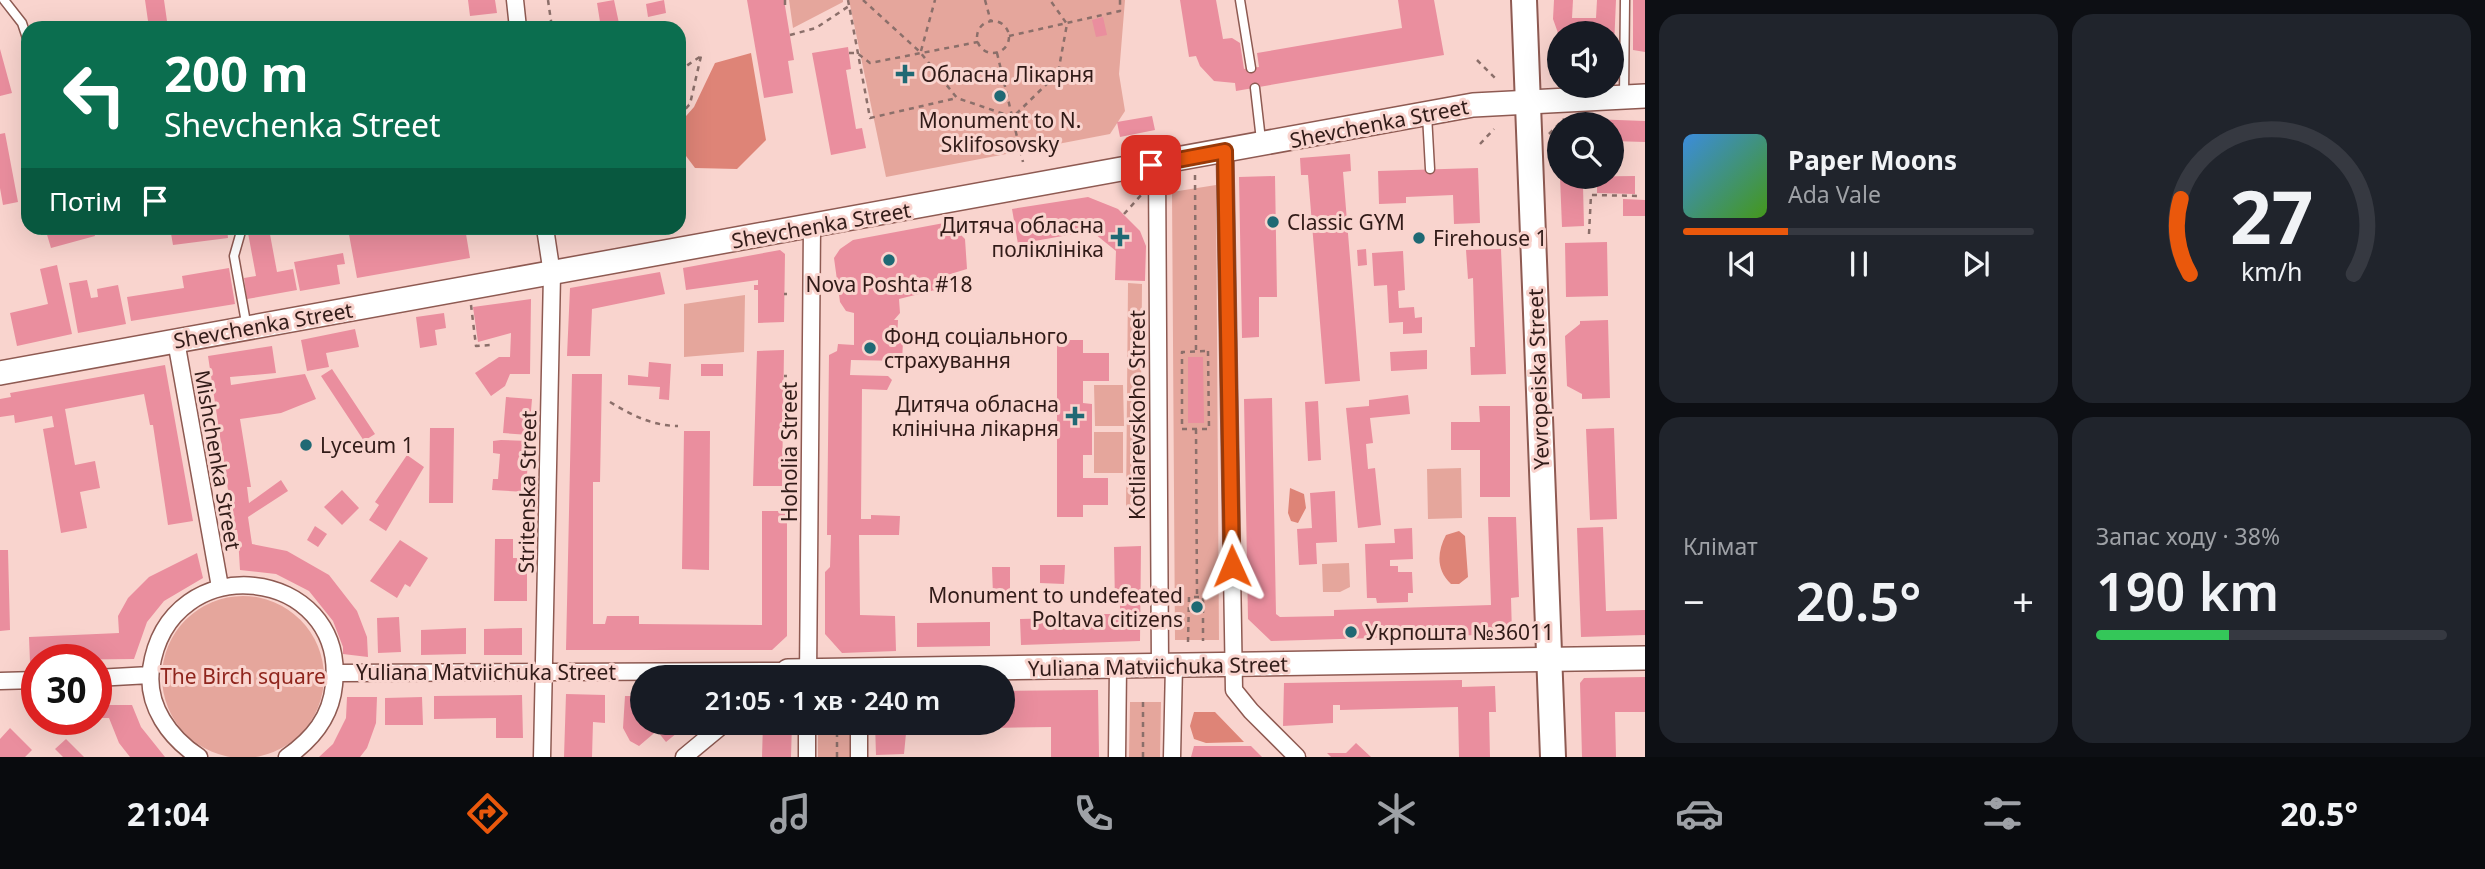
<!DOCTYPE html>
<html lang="uk">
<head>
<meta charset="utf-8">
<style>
  body { margin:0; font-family:"Noto Sans",sans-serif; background:#20242c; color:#f1f3f6; height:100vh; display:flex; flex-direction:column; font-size:26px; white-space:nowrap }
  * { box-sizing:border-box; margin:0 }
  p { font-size:23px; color:#9ea1a6 }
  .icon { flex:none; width:38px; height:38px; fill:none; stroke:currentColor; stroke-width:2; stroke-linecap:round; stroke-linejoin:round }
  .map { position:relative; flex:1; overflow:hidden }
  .side { display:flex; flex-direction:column; gap:14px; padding:14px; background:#0d0f14; width:840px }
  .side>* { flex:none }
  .guide { position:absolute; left:21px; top:21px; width:665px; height:214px; border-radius:21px; box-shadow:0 7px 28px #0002; background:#0b6e4f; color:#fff; overflow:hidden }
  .tools { position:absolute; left:1547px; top:21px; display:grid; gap:14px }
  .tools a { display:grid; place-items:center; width:77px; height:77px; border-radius:50%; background:#171b24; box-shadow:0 7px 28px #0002; font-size:35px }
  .speed { position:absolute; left:21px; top:644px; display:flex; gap:14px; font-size:35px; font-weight:700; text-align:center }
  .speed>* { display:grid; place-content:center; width:91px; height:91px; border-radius:50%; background:#171b24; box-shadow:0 7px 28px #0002; line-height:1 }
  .speed .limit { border:10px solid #d22; background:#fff; color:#111 }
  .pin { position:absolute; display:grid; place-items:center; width:60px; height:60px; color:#fff; margin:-30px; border-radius:14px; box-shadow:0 4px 10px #0006 }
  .me { position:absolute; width:77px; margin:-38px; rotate:359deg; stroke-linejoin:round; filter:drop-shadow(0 0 5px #0008) }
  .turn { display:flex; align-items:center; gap:24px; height:147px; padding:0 28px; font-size:32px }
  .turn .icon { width:91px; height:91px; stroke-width:2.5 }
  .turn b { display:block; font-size:49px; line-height:60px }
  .then { display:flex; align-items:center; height:66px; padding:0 28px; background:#0003; gap:14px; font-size:26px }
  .big { font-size:52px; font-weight:600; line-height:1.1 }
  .side .tile { flex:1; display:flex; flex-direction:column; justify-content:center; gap:10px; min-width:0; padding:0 24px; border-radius:21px; background:#20242c }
  .side .dial { align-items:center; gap:0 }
  .dial svg { height:182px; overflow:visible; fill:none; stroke:#363941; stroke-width:7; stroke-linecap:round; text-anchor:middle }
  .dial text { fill:#f1f3f6; stroke:none }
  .song { display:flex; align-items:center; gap:21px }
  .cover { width:84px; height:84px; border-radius:10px; background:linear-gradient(135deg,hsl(210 70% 55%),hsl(100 70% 35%)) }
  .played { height:7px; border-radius:4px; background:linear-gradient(90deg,#ea580c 30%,#363941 30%) }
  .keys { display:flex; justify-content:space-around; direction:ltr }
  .heat { display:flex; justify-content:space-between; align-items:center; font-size:38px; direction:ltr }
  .charge { height:10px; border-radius:5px; background:linear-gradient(90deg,#34c759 38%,#363941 0) }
  .side .tiles { flex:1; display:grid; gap:14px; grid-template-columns:repeat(2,1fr) }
  .trip { position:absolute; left:630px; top:665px; width:385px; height:70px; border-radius:35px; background:#171b24; box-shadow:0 7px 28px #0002; font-weight:600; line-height:70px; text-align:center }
  .menu { display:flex; height:112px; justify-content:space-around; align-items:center; background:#090b0e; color:#9ea1a6 }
  .menu .icon { width:49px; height:49px }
  .menu .on { color:#ea580c }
  .menu b { font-size:32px; color:#f1f3f6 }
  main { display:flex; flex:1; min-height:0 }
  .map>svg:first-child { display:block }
</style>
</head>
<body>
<main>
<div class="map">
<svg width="1645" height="757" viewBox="0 0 1645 757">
  <rect width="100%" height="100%" fill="#f9d4ce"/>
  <path fill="#e5a69c" d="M789 0H843V2L793 28Z
    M849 0H1125L1119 74 1125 111 1110 134 886 177Z
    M1216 185 1219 640H1175L1172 192Z
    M1128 283 1142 284 1140 508H1126Z
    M745 295 744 352 684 357V304Z
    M1094 385H1123L1124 426H1095Z
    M1094 432H1123V473H1094Z
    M1461 468 1462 518 1428 519 1427 469Z
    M1349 563 1350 587 1340 592H1323L1322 564Z
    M162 677a81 81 0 1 1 162 0a81 81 0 1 1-162 0Z
    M1130 702H1161L1160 757H1129Z
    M818 723H853V757H818Z"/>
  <path fill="#de8477" d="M751 53 766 140 737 169 695 168 680 148 679 124 694 107 715 63Z
    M1290 488 1304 494 1306 508 1298 523 1291 521 1288 513Z
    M1459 531 1465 536 1468 577 1459 584H1451C1436 570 1437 552 1446 535Z
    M1194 712H1215L1244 742 1206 743 1194 739 1190 726Z"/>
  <path fill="#ea8e9e" d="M145 0H164L168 28H149Z
    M468 0H495L497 13 470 16Z
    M614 0 620 28H601L597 3Z
    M664 0 666 13 648 17 646 4Z
    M747 0H784L794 60 788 61 793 93 764 98Z
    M1180 0H1216L1223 39 1232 38 1240 43 1244 69 1259 67 1257 53 1402 28 1398 0H1434L1444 55 1236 91 1235 83 1214 81 1200 66 1196 56 1189 57Z
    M1554 0H1573L1572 18H1596L1597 0H1616L1614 47 1612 33H1558L1553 19Z
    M1633 0H1645V52L1633 50Z
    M1103 17 1107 35 1096 37 1092 20Z
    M848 47 851 69 846 70 856 129 862 128 866 148 831 155 812 53Z
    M0 49 12 93 0 96Z
    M1152 116 1155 130 1120 137 1117 122Z
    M1591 119 1645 121V142L1612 141V124H1591Z
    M5 133 18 202 3 205 0 188V134Z
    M1350 154 1351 171 1343 172 1360 381 1325 384 1308 175H1301L1300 158Z
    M1478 168 1480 223 1454 224 1453 195 1406 197V203L1379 204 1378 171Z
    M1275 176 1277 297H1259V337L1242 338 1239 177Z
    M1635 176V194L1597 193V185L1583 186 1584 226 1562 227 1560 177Z
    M1088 197 1118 209 1140 231 1146 246 1145 281 1115 280 1116 251 1084 225 1085 232 1018 244 1012 209Z
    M1623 199 1645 200V216H1623Z
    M944 223 951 234H960L965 239 967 269 937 278 939 289 899 299 900 313 894 320H898L897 342H903L902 361 851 360 850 375 888 376 892 380 887 390 862 389 861 519H871V515L900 516 899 535H859L860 615 895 616 896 651 842 653 825 634V572L830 567 831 535H827L829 355 837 351 838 344 854 345V313L846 311 840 302 834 258 840 249 853 240Z
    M45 228H93L95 236 51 248Z
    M170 228H227L228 238 173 245Z
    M359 228H372L373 234 412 228H465L470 258 357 278 348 229Z
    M269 229 277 272 293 269 297 290 247 299 244 278 256 276 248 233Z
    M1607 242 1608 296 1566 297 1565 243Z
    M1366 249 1367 265 1358 266 1357 250Z
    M1501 249 1506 374 1471 375 1470 347H1475L1473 278 1468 279 1466 250Z
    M780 250 785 254 784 322 758 323V290H754V285H758V280L686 290 683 268Z
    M1403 251 1405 290 1398 291 1399 308 1414 307 1415 318 1422 317V333L1403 334V322L1389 323 1387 285 1374 286 1372 253Z
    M343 253 345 264 337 265 340 284 300 291 294 262Z
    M57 265 72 334 17 346 10 313 48 304 40 269Z
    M229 268 235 304 131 321 127 297 184 288 182 276Z
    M660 272 665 294 592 309 590 356H567L570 288Z
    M87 280 91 298 98 297 97 289 118 285 126 324 78 333 69 283Z
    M531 299 530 374H510L505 386 491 396 475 373 499 357H510L511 333 478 342 473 307Z
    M444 313 446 328 435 330 437 345 420 348 416 317Z
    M1608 320 1610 398 1582 399V394L1567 386 1565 336 1580 324V321Z
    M355 329 359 347 326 353 329 367 307 371 301 340Z
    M1057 340H1083V353H1109V381H1083V403L1092 404V455H1083V478H1108V505H1083V517H1057Z
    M272 346 276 373 230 377 231 385 305 374 316 399 281 413 240 419 251 487H247L249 503 281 480 288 491 248 517 252 544 287 551 329 575 357 611 367 637 368 657 343 654V647L333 621 309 591 276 574 240 570 238 537 237 530H234L208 356Z
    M784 350 782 486H753L757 351Z
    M1427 350V369L1391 371 1390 352Z
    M1188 357H1203L1204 423H1188Z
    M649 362 671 364 669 400 659 399 660 387 628 385V375L648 377Z
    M701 364H723V376H701Z
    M165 365 193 521 168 525 153 425H150L144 394 65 409 75 465 95 461 100 488 80 492 87 528 61 533 43 429 54 427 52 416 15 423 14 415 0 417V399L11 397 10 393Z
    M332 369 375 434 364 441 321 376Z
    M572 374H602L600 482H593V624H605L607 616H639V624L762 625V511H787V636L772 650H566Z
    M1408 395 1410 414 1370 418 1373 443 1366 444 1368 469 1375 468 1381 525 1358 528 1346 408 1369 406V400Z
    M506 397 532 399 529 435 503 433Z
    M1272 398 1276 614 1280 617 1334 616V610L1491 605 1488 517H1516L1519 597 1511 598 1512 634 1271 641 1248 619 1244 399Z
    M1318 401 1321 460 1308 461 1305 402Z
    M1479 406H1510V497H1480V450H1451V422H1480Z
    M430 428H454L453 503H429Z
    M1614 428 1617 519 1590 520 1586 429Z
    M684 431H710L709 570 682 569Z
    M501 440 529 441 526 492 492 490 493 479H498L500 454 493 453V441Z
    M407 455 424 467 386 531 369 520 379 505 375 502Z
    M342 490 359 508 342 525 324 507Z
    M1335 491 1337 542 1316 543 1317 564 1299 565 1297 529 1312 528 1310 493Z
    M315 526 327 534 318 547 307 540Z
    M1603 527 1606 611 1645 610V635L1581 637 1577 528Z
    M1412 528 1413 559 1390 560V566H1398V572H1412L1413 593H1408V602L1377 603 1376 598H1367L1365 544 1395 543 1394 529Z
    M495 539H513V558H527V601H494Z
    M400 540 428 558 410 587 405 584 397 598 370 581Z
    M1141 546 1140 641 1021 645 1020 619 1102 617V614H1120V605H1115L1114 547Z
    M0 550H8L10 630 0 631Z
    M197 553 203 578 164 601 147 622 134 659 37 660 30 662 29 637 119 633 118 616 128 598 149 577Z
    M1040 565H1065L1064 584 1040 583Z
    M992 567H1010V595H993Z
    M399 617 401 652 378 653 377 618Z
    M990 622V646L917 647V623Z
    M466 628V654L421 655V630Z
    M522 628V655H484V629Z
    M1645 677V712H1615L1616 757H1582L1580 683 1584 678Z
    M1462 680V687L1495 686 1496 712H1489L1490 757H1459L1458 707 1340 710V705H1333V723L1283 726 1284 683Z
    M1098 690 1099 757H1051V727L989 728V723H1003V691Z
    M566 694 605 695V723L593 722 592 757H564Z
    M522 695 523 738H496V718L434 719V696Z
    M625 696H642V719L637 721 666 723 639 746 630 741 623 728Z
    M347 697H377L376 723 367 748 360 757H319L333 744 346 718Z
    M422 697 423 725H385V698Z
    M96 705H132L141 727 165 757H130L119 743 109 718H96Z
    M669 723H689L666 742 658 732Z
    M763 723H792L791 757H762Z
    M875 723H907L904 754 876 755Z
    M10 728 32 750 25 757H0V739Z
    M66 739 84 757H63L55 749Z
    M1356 743 1371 757H1331L1327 753H1346Z
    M1194 746H1251L1262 757H1191Z"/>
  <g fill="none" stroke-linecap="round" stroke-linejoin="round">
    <g stroke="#8e5a52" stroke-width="11">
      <path id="lane" d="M4 0 22 23 28 41
        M1240 0 1251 68
        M1255 88 1261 140
        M1624 95 1625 0
        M1427 115 1430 169
        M242 228 234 256 247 328"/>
    </g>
    <g stroke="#8e5a52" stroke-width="19">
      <path id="street" d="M515 0 518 28
        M1225 151 1234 690 1251 711 1297 757
        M1157 164 1160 666
        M176 341 220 587
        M336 673 788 671
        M808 677 812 227
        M96 678 150 675
        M0 681 37 680
        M199 757C170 738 146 706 151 669 169 545 347 566 334 685 331 717 313 739 287 757
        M542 757 552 274 545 228
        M684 757 725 723
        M807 757V723
        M859 757V723
        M1117 757 1118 666
        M1172 757 1174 665"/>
    </g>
    <g stroke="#8e5a52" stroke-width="26">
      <path id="secondary" d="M0 373 1473 105 1645 96
        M788 671 1645 658"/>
    </g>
    <g stroke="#8e5a52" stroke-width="28">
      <path id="primary" d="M1524 0 1553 757"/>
    </g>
    <path stroke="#8b6f6a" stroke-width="2.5" stroke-dasharray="5 5" stroke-linecap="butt" d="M548 0 552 28
      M848 0 870 118 957 98
      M863 0 920 52 957 98 1013 117 1058 73 1067 24 1050 0
      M985 0 991 22
      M785 5V0
      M977 37a16 16 0 1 1 32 0a16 16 0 1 1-32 0Z
      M790 35 816 28 849 6
      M1009 36 1120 11V0
      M1550 50 1559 67
      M921 51 935 0
      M849 53H857L870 63 978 42
      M997 53 1023 162
      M1477 60 1495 78
      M679 71 701 56
      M679 106 689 104
      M679 116 690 104 701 56
      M1549 134 1564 119
      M1480 144 1494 129
      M1195 175 1196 351
      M1124 214 1143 193
      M1589 234 1591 195 1641 196
      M784 294H787
      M471 305 476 346 490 345V341
      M1208 351 1209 429H1182V352Z
      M784 376H787
      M610 402C631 415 653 426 678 426
      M1196 429 1197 597
      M1188 642 1189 597H1203V641
      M837 757V723
      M1143 757V702"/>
    <use href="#lane" stroke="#fff" stroke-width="8"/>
    <use href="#street" stroke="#fff" stroke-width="16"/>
    <use href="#secondary" stroke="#fff" stroke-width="23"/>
    <use href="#primary" stroke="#fff" stroke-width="24"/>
  </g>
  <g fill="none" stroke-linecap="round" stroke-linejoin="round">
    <g stroke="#983908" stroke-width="18">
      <path id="route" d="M1151 165 1225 151 1232 566"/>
    </g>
    <use href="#route" stroke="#ea580c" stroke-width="12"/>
  </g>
  <g fill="#1f6974" stroke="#f9d4ce" stroke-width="2.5">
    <path d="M901.5 63.5h7v7h7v7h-7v7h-7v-7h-7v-7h7z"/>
    <circle cx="1000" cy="96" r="7"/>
    <circle cx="1273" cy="222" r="7"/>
    <path d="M1116.5 226.5h7v7h7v7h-7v7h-7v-7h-7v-7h7z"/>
    <circle cx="1419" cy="238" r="7"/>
    <circle cx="889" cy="260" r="7"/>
    <circle cx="870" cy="348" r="7"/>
    <path d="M1071.5 405.5h7v7h7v7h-7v7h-7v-7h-7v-7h7z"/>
    <circle cx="306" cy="445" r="7"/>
    <circle cx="1197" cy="607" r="7"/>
    <circle cx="1351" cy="632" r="7"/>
  </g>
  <g text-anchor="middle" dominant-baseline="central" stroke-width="6" stroke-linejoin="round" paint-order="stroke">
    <g font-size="21" fill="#311b18" stroke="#f9d4ce" text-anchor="start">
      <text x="921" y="74">Обласна Лікарня</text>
      <text x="1000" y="120" text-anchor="middle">Monument to N.<tspan x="1000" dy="24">Sklifosovsky</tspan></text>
      <text x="1287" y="222">Classic GYM</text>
      <text x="1104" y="225" text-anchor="end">Дитяча обласна<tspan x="1104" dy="24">поліклініка</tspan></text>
      <text x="1433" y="238">Firehouse 1</text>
      <text x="889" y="284" text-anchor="middle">Nova Poshta #18</text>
      <text x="884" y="336">Фонд соціального<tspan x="884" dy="24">страхування</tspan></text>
      <text x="1059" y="404" text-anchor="end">Дитяча обласна<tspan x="1059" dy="24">клінічна лікарня</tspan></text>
      <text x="320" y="445">Lyceum 1</text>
      <text x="1183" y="595" text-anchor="end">Monument to undefeated<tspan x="1183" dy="24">Poltava citizens</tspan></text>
      <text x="1365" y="632">Укрпошта №36011</text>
    </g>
    <g font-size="21" fill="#311b18" stroke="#f9d4ce">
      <text transform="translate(1379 123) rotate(-11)">Shevchenka Street</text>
      <text transform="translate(821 225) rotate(-10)">Shevchenka Street</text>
      <text transform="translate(263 325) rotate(-10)">Shevchenka Street</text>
      <text transform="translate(1538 379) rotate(-92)">Yevropeiska Street</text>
      <text transform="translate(1137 415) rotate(-90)">Kotliarevskoho Street</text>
      <text transform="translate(789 452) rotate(-90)">Hoholia Street</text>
      <text transform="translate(218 460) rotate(80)">Mishchenka Street</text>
      <text transform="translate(527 492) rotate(-89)">Stritenska Street</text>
      <text transform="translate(1158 666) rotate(-1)">Yuliana Matviichuka Street</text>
      <text x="486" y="672">Yuliana Matviichuka Street</text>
    </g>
    <g font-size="21" fill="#8f251d" stroke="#f9d4ce">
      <text x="243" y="676">The Birch square</text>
    </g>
  </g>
</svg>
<div class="tools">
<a><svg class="icon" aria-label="sound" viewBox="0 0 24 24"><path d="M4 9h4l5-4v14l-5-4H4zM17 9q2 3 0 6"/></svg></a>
<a><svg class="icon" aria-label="search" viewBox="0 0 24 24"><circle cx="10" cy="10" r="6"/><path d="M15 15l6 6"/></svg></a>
</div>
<div class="speed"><div class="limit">30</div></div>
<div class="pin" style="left:1151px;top:165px;background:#d93025"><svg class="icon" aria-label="arrive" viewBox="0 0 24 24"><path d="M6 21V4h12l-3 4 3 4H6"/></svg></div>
<svg class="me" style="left:1232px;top:566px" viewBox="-20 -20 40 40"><path d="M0-17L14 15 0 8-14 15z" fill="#ea580c" stroke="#fff" stroke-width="4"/></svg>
<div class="trip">21:05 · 1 хв · 240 m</div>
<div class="guide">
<div class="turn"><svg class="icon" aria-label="left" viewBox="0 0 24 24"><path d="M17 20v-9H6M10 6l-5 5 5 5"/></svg><div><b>200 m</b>Shevchenka Street</div></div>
<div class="then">Потім<svg class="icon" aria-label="arrive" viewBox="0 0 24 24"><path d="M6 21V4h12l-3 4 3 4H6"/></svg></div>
</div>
</div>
<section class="side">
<div class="tiles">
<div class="tile">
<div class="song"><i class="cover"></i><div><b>Paper Moons</b><p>Ada Vale</p></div></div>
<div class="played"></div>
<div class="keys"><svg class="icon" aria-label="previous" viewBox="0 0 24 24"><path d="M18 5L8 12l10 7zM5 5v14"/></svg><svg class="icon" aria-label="pause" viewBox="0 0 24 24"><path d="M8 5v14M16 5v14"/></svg><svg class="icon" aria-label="next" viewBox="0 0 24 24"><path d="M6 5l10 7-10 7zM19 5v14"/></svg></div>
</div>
<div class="tile dial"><svg viewBox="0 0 100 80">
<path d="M14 69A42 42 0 1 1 86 69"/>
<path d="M14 69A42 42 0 0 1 10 36" stroke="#ea580c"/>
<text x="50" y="56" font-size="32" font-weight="700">27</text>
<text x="50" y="72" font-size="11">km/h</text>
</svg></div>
<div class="tile"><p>Клімат</p>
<div class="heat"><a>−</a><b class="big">20.5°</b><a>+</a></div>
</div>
<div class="tile"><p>Запас ходу · 38%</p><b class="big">190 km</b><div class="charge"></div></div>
</div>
</section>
</main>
<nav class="menu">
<b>21:04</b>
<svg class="icon on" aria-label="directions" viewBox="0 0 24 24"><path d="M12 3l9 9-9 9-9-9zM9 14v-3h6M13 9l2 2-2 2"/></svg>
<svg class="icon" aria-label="music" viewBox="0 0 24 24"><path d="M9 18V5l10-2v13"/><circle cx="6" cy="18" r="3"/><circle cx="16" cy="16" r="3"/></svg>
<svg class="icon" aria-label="phone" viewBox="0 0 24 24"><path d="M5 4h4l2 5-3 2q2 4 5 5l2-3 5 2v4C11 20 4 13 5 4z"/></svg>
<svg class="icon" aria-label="climate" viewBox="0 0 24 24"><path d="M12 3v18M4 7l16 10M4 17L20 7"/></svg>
<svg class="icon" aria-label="car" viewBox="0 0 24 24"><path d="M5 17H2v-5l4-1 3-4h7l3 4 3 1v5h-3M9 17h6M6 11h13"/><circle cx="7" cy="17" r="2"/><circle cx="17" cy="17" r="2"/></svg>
<svg class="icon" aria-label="filters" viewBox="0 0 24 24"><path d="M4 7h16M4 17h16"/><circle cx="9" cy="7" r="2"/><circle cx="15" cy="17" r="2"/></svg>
<b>20.5°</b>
</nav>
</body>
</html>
